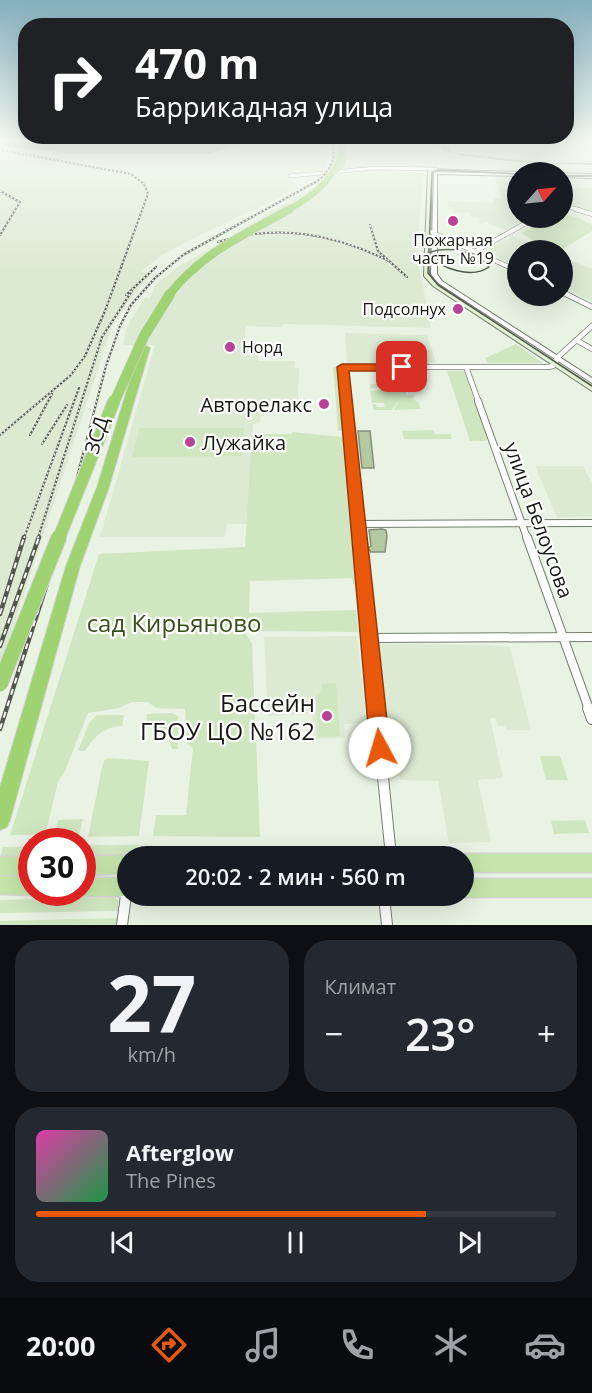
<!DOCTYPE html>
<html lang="ru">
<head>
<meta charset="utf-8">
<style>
  body { margin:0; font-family:"Open Sans",sans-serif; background:#242831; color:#f1f3f6; height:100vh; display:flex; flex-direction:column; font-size:22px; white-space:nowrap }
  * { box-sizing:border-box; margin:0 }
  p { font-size:20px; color:#9ea1a6 }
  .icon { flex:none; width:33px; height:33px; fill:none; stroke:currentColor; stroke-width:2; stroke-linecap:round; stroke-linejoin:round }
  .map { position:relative; height:925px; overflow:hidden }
  .sheet { display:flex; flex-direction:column; gap:15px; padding:15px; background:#0d0f14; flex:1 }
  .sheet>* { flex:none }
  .guide { position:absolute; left:18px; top:18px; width:556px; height:126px; border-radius:24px; box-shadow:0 6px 24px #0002; background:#202124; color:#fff; overflow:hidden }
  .needle { width:39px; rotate:63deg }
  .buttons { position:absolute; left:507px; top:162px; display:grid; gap:12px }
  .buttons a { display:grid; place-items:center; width:66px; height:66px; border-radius:50%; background:#171b24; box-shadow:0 6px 24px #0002; font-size:30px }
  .speed { position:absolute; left:18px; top:828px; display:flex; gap:12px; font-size:30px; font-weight:700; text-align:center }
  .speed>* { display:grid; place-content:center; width:78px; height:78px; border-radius:50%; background:#171b24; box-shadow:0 6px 24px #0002; line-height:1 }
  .speed .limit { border:9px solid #d22; background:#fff; color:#111 }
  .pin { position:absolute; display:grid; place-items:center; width:51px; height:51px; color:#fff; margin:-26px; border-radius:12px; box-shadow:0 3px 9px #0006 }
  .me { position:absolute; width:66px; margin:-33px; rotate:354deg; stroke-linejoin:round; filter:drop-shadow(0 0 4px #0008) }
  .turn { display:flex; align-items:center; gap:21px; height:126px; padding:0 18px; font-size:27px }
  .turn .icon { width:78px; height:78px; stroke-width:2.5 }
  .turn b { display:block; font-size:42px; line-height:51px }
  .big { font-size:45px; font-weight:600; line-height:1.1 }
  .sheet .widget { flex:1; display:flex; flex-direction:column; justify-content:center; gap:9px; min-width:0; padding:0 21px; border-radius:24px; background:#242831 }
  .sheet .dial { align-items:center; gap:0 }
  .dial b { font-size:78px; line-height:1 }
  .song { display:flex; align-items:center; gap:18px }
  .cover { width:72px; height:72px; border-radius:9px; background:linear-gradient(135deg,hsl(320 70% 55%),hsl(140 70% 35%)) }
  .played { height:6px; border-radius:3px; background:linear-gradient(90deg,#ea580c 75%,#363941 75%) }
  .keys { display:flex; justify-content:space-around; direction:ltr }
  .heat { display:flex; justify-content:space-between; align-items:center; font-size:33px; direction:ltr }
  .sheet .tiles { flex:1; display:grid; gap:15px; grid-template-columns:1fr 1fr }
  .widget:last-child { grid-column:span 2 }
  .trip { position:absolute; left:117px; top:846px; width:357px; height:60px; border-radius:30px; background:#171b24; box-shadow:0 6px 24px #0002; font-weight:600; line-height:60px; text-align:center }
  .tabs { display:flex; height:96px; justify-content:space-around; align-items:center; background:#090b0e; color:#9ea1a6 }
  .tabs .icon { width:42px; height:42px }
  .tabs .selected { color:#ea580c }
  .tabs b { font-size:27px; color:#f1f3f6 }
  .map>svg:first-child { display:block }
</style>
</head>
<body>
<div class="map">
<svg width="592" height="925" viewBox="0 0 592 925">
  <rect width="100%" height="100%" fill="#e9f3e3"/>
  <path fill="#dce9d3" d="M246 142H324L327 145 326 166 320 172 286 175 291 178 299 188 190 240 162 255 141 271 152 274 130 299 112 326 0 667V146L67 153 207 154Z
    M404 142H438L443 151 449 154 550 165 557 172 396 166 333 170 339 153 354 148Z
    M447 142H592V163H548L464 154 453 153Z
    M393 171 423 173 417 256 431 328 283 324 282 327 246 326 243 348H259L258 361H295V368H299L298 401H262L260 423 253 424 247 524H227L225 537H100L155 345H123L127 327 145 297 150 298 156 284 179 266 211 248 236 238 232 234 308 191 331 175Z
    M494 176 517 177 518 218H530L507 231 486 222 480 225 479 218 471 217 470 213 454 212 453 207H448V201L494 203 493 198 502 199Z
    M562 188H592V212L563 203Z
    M512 236 547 250H518L517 267 484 251Z
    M562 257 592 269V302L563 288Z
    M345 333 427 335 436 363H347Z
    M535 466H583L592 483V517H557Z
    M357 636 367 723 344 724 345 738 314 739 312 714 268 716 264 637Z
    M374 644 489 645 510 647 531 730H506L505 726H498L495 718H490L503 778 478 780 491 842 449 843 438 781 400 780 399 776H390Z"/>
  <path fill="#d0e6c0" d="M563 214 579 218 592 225V231L563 249 537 243 522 233 547 218H562Z
    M516 344 543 363H488L485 358Z
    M333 367H338L344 431H338Z
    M447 371H464L489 438 485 441H470Z
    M371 384H392L397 393 396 386 403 384 405 391 413 390 409 384H412L415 388 411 392H406V395H414L413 399 419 403 420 409 394 410 399 400 392 410H374L372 404H376L377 407H385L384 403H372L370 391 381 390 380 387 369 389Z
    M140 428H244L242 456 132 457Z
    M433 430 435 434H451L452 439H404L402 431Z
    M292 432 343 437 358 585 353 584 352 578 250 581 249 613 356 610 358 632 244 631 252 643 260 837 153 836 156 815H186L193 748 187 744 185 709 157 708 147 702H132L119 708 88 713 65 771 58 782 45 835H10L99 554 245 547 252 434H292Z
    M336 683 340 736 318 737 316 695 322 690 321 684Z
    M147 714 172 713 178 716V749H172C168 735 161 727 146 724Z
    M97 715H124L122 726C106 726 93 737 85 751H78L89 723Z
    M540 756H560L568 780H546Z
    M109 758 149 761 139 836 88 837 102 767 105 759Z
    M83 819 79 835 54 836 58 820Z
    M585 820 589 833 554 834 551 821Z
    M84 845H139L137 855H83Z
    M149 846H260V856H147Z
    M3 847H31V857L0 858Z
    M114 897 118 900 119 911 0 913V900Z
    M118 918 117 925H0V921Z"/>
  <path fill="#92a881" d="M0 142H246L207 154H78L2 146Z
    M438 142H447L453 153 464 154 548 163H592V165L517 162 464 156 443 151Z"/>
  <path fill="#b2c9a1" stroke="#858d7f" stroke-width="1.5" d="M358 431H370L374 468H362Z
    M382 529 386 530 387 536 385 552H371L368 548 371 546 369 530Z"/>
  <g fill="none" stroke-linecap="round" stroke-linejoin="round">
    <g stroke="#747d6f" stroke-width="4">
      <path id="minor-far5" d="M307 174H312L290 176Z
        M312 174 376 168 436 169
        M562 205 580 210"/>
    </g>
    <g stroke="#747d6f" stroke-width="5">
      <path id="minor-far4" d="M575 209 592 214
        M431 232 518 271
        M476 251 535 218
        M562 292 569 295"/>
    </g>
    <g stroke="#747d6f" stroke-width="6">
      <path id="minor-far3" d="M566 294 592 307
        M576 340 592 349
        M466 367 479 403
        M346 403 342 367H548L553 366 559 356 592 326"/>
    </g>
    <g stroke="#747d6f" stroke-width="8">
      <path id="minor-far2" d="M345 401 359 538
        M478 401 527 538
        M358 524 592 523"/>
    </g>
    <g stroke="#747d6f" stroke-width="10">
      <path id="minor-far1" d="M359 537 376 709
        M527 537 589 709
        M369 638 592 637"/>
    </g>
    <g stroke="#747d6f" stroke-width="12">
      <path id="minor" d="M376 708 391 856
        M588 708 592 719
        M384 896 387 925
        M122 925 127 888"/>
    </g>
    <g stroke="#747d6f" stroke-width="2">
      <path id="tertiary" d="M434 172 518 174V176L437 174V274L442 281 592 378V383L438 283 431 274Z
        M562 175 592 176V178L562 177Z"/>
    </g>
    <g stroke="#747d6f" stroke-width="2">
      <path id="secondary" d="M428 169 520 172H518V174L432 171 429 275 437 284 592 384V391L433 286 424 276Z
        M562 173 592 174V176L562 175Z"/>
    </g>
    <g stroke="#d5d5d4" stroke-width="3">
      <path id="primary" d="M464 854H592V872H464V856H458Z
        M128 855 131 856H128V873L82 875V857Z
        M0 857H32V875H0Z
        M0 876 32 877V892H38L32 895 0 894Z
        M82 878H128V896H130H82L75 892H82Z
        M464 879H592V897H464L460 896H464Z"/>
    </g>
    <g stroke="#d5d5d4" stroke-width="2">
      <path id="motorway" d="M339 142H345C348 153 347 165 338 173L335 171 342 154Z
        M145 345 150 348 109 487 80 566 10 820 7 827 0 830V787L66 566 97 487 140 348Z"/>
    </g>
    <use href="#minor-far5" stroke="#fff" stroke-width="3"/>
    <use href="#minor-far4" stroke="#fff" stroke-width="4"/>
    <use href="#minor-far3" stroke="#fff" stroke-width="4.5"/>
    <use href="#minor-far2" stroke="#fff" stroke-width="6"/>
    <use href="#minor-far1" stroke="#fff" stroke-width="8"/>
    <use href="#minor" stroke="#fff" stroke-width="10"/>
    <use href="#tertiary" fill="#fff" fill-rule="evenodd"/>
    <use href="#secondary" fill="#e2f2d5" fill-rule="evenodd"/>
    <use href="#primary" fill="#c5e5aa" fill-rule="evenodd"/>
    <use href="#motorway" fill="#9fd372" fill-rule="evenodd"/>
    <path stroke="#52574e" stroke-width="1.5" d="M518 174 439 170 432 172 428 273 438 285 592 386
      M562 176H592
      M428 253C447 246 477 250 489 267 472 279 442 269 428 255"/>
    <g stroke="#52574e" stroke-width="2">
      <path id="rail-far1" d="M0 150 131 174 144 184 148 194 105 311 85 356 71 375 0 435
        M0 191 20 202 0 235
        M370 225 378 251 407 277
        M218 242C278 223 334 234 389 261
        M126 295 156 267
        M30 435 52 394
        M42 444 67 405
        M24 538 79 388
        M38 538 102 337 132 291
        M61 538 106 366 120 326 131 305 155 278 183 255 319 180C331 169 337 158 332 142"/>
    </g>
    <g stroke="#52574e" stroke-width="4.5">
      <path id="rail" d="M0 614 24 537
        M0 646 39 537
        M0 729 62 537"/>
    </g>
    <use href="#rail-far1" stroke="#fff" stroke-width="1.5" stroke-dasharray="2" stroke-linecap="butt"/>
    <use href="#rail" stroke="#fff" stroke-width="2" stroke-dasharray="6" stroke-linecap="butt"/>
    <g stroke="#d5d5d4" stroke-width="7" stroke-linecap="butt">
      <path id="motorway-bridge-far4" d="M288 210C313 196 336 179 342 149"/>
    </g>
    <g stroke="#d5d5d4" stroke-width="9" stroke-linecap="butt">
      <path id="motorway-bridge-far3" d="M169 295C201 253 246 234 290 209"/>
    </g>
    <g stroke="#d5d5d4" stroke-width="11" stroke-linecap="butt">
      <path id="motorway-bridge-far2" d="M114 403 144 336 170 294"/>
    </g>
    <g stroke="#d5d5d4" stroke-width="14" stroke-linecap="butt">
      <path id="motorway-bridge-far1" d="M59 538 114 401"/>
    </g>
    <g stroke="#d5d5d4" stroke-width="17" stroke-linecap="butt">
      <path id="motorway-bridge" d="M0 684 59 537"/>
    </g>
    <use href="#motorway-bridge-far4" stroke="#9fd372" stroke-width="6"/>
    <use href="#motorway-bridge-far3" stroke="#9fd372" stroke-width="8"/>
    <use href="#motorway-bridge-far2" stroke="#9fd372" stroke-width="10"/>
    <use href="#motorway-bridge-far1" stroke="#9fd372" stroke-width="12"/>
    <use href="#motorway-bridge" stroke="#9fd372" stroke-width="15"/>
  </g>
  <linearGradient id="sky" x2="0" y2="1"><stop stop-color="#85afbf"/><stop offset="0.52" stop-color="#f5faf2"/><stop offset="1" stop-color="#f5faf2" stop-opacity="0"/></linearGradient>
  <rect width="592" height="272" fill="url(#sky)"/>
  <path fill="#ea580c" stroke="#983908" stroke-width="1.5" d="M342 364H402L408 367 402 371H349L390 748 387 755 380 758 373 755 370 748 337 367Z"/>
  <g fill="#ba4194" stroke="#fff" stroke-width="2">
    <circle cx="453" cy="221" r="6"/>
    <circle cx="458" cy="309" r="6"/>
    <circle cx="230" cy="347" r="6"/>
    <circle cx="324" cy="404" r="6"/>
    <circle cx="190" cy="442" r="6"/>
    <circle cx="327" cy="716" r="6"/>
  </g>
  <g text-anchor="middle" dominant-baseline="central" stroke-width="4.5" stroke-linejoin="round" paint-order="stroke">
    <g font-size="16" fill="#151812" stroke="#fff">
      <text x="453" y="240">Пожарная<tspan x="453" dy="18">часть №19</tspan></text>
      <text x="446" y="309" text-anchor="end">Подсолнух</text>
      <text x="242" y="347" text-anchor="start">Норд</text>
    </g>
    <g font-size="20" fill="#151812" stroke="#fff" text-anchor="end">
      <text x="312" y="404">Авторелакс</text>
      <text x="202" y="442" text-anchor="start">Лужайка</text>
    </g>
    <g font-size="20" fill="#151812" stroke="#fff">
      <text transform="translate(96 435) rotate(-73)">ЗСД</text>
      <text transform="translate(539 520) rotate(70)">улица Белоусова</text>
    </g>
    <g font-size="24" fill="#355118" stroke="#fff">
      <text x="174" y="622">сад Кирьяново</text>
    </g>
    <g font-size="24" fill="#151812" stroke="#fff" text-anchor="end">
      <text x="315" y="702">Бассейн<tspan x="315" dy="28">ГБОУ ЦО №162</tspan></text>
    </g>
  </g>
</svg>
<div class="buttons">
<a><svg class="needle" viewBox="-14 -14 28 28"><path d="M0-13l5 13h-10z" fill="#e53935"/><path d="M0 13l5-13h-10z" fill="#9ea1a6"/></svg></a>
<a><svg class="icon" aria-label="search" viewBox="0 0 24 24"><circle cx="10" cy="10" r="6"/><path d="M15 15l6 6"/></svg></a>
</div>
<div class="speed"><div class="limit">30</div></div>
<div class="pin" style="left:402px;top:367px;background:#d93025"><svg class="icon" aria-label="arrive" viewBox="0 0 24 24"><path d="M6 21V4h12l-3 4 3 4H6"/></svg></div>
<svg class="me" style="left:380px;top:748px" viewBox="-20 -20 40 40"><circle r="19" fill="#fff"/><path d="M0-13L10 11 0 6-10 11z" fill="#ea580c"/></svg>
<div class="trip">20:02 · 2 мин · 560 m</div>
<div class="guide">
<div class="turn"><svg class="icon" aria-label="right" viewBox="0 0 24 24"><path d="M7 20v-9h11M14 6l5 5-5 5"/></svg><div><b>470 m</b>Баррикадная улица</div></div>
</div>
</div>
<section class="sheet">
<div class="tiles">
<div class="widget dial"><b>27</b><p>km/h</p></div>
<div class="widget"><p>Климат</p>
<div class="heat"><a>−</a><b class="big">23°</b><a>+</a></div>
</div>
<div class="widget">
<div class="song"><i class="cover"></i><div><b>Afterglow</b><p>The Pines</p></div></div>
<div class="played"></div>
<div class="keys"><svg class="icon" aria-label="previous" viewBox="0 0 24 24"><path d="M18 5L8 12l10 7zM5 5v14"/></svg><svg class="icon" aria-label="pause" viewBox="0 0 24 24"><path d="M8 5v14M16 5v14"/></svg><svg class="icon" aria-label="next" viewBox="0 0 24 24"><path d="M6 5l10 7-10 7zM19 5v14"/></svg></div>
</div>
</div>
</section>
<nav class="tabs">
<b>20:00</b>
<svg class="icon selected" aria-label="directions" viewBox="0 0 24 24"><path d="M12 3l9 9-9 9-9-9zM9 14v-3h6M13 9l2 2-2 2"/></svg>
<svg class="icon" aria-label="music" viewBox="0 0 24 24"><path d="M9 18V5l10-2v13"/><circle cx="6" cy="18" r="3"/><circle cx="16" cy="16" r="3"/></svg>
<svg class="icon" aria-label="phone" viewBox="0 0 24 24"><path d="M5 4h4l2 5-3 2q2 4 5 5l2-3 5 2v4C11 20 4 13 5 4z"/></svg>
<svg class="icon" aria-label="climate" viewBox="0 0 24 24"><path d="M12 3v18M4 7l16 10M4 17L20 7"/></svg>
<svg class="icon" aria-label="car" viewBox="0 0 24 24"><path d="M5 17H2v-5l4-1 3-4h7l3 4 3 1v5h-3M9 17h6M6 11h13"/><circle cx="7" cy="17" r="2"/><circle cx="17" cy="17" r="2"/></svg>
</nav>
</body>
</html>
